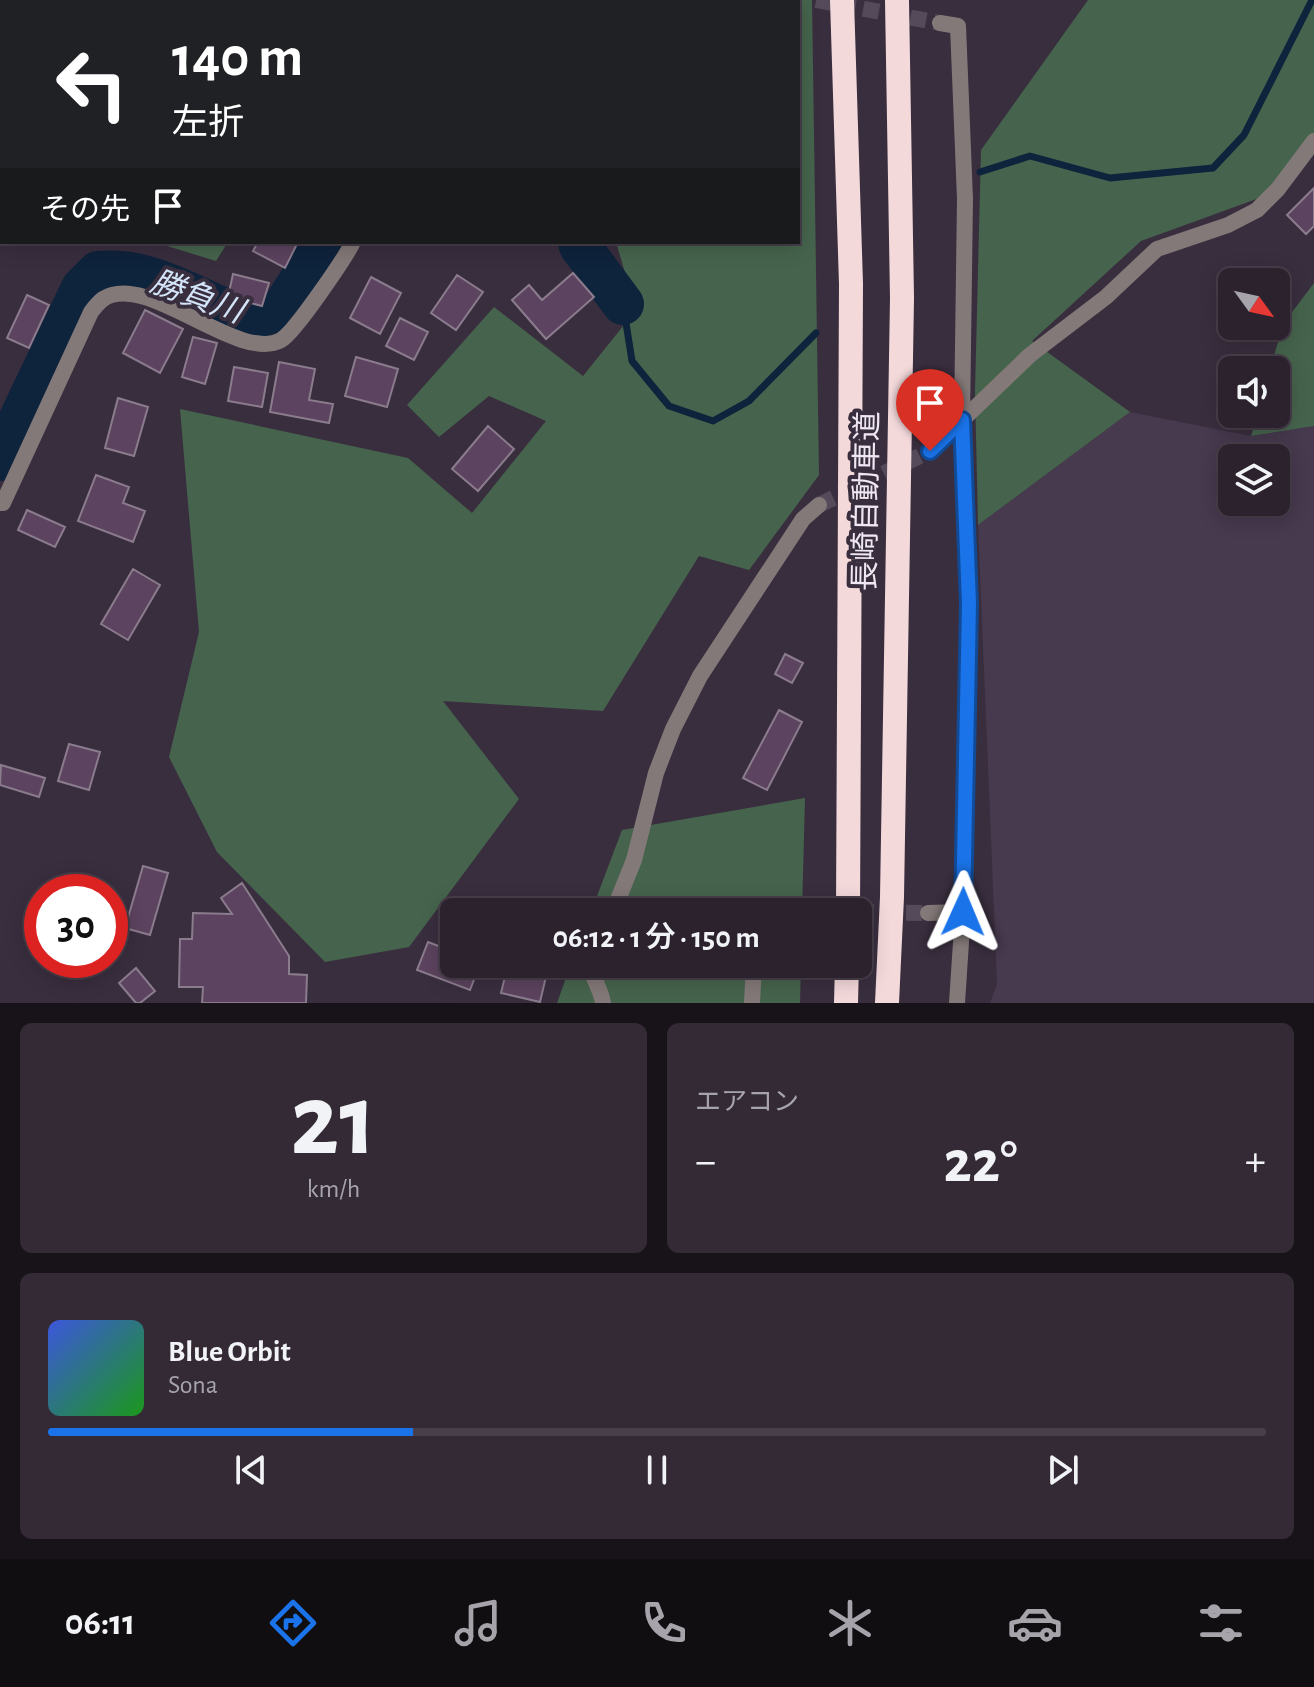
<!DOCTYPE html>
<html lang="ja">
<head>
<meta charset="utf-8">
<style>
  body { margin:0; font-family:"Alegreya Sans","Noto Sans JP",sans-serif; background:#332a36; color:#f1f3f6; height:100vh; display:flex; flex-direction:column; font-size:30px; white-space:nowrap }
  * { box-sizing:border-box; margin:0 }
  p { font-size:26px; color:#a6a4aa }
  .icon { flex:none; width:44px; height:44px; fill:none; stroke:currentColor; stroke-width:2; stroke-linecap:round; stroke-linejoin:round }
  .map { position:relative; height:1003px; overflow:hidden }
  .sheet { display:flex; flex-direction:column; gap:20px; padding:20px; background:#181319; flex:1 }
  .sheet>* { flex:none }
  .hud { position:absolute; left:0px; top:0px; width:800px; height:244px; box-shadow:0 4px 20px #0003,0 0 0 2px #473f4a; background:#202124; color:#fff; overflow:hidden }
  .needle { width:52px; rotate:123deg }
  .tools { position:absolute; left:1218px; top:268px; display:grid; gap:16px }
  .tools a { display:grid; place-items:center; width:72px; height:72px; border-radius:12px; background:#2b222e; box-shadow:0 4px 20px #0003,0 0 0 2px #473f4a; font-size:40px }
  .speed { position:absolute; left:24px; top:874px; display:flex; gap:16px; font-size:40px; font-weight:700; text-align:center }
  .speed>* { display:grid; place-content:center; width:104px; height:104px; border-radius:50%; background:#2b222e; box-shadow:0 4px 20px #0003,0 0 0 2px #473f4a; line-height:1 }
  .speed .limit { border:12px solid #d22; background:#fff; color:#111 }
  .pin { position:absolute; display:grid; place-items:center; width:68px; height:68px; color:#fff; margin:-82px -34px; border-radius:50% 50% 50% 0; rotate:-45deg; box-shadow:0 0 8px #0007 }
  .pin .icon { rotate:45deg }
  .me { position:absolute; width:88px; margin:-44px; rotate:1deg; stroke-linejoin:round; filter:drop-shadow(0 0 6px #0008) }
  .turn { display:flex; align-items:center; gap:28px; height:168px; padding:0 40px; font-size:36px }
  .turn .icon { width:104px; height:104px; stroke-width:2.5 }
  .turn b { display:block; font-size:56px; line-height:68px }
  .then { display:flex; align-items:center; height:76px; padding:0 40px; background:#0003; gap:16px; font-size:30px }
  .big { font-size:60px; font-weight:600; line-height:1.1 }
  .sheet .tile { flex:1; display:flex; flex-direction:column; justify-content:center; gap:12px; min-width:0; padding:0 28px; border-radius:12px; background:#332a36 }
  .sheet .dial { align-items:center; gap:0 }
  .dial b { font-size:104px; line-height:1 }
  .song { display:flex; align-items:center; gap:24px }
  .cover { width:96px; height:96px; border-radius:12px; background:linear-gradient(135deg,hsl(230 70% 55%),hsl(120 70% 35%)) }
  .played { height:8px; border-radius:4px; background:linear-gradient(90deg,#1a73e8 30%,#473f4a 30%) }
  .keys { display:flex; justify-content:space-around; direction:ltr }
  .heat { display:flex; justify-content:space-between; align-items:center; font-size:44px; direction:ltr }
  .sheet .tiles { flex:1; display:grid; gap:20px; grid-template-columns:1fr 1fr }
  .tile:last-child { grid-column:span 2 }
  .trip { position:absolute; left:440px; top:898px; width:432px; height:80px; border-radius:12px; background:#2b222e; box-shadow:0 4px 20px #0003,0 0 0 2px #473f4a; font-weight:600; line-height:80px; text-align:center }
  .dock { display:flex; height:128px; justify-content:space-around; align-items:center; background:#110e12; color:#a6a4aa }
  .dock .icon { width:56px; height:56px }
  .dock .active { color:#1a73e8 }
  .dock b { font-size:36px; color:#f1f3f6 }
  .map>svg:first-child { display:block }
</style>
</head>
<body>
<div class="map">
<svg width="1314" height="1003" viewBox="0 0 1314 1003">
  <rect width="100%" height="100%" fill="#392e3e"/>
  <path fill="#47394e" fill-rule="evenodd" d="M1130 412 1251 436 1314 426V1003H990L997 984 978 525ZM1232 458H1276V502H1232Z"/>
  <path fill="#46644d" d="M0 0H812L819 475 749 570 699 556 603 711 443 701 519 799 409 947 325 962 217 852 169 757 199 632 180 409 408 458 472 513 546 421 489 396 439 437 407 405 494 307 583 376 636 310 616 242H798V2H2V31L0 30Z
    M1088 0H1314V143L1262 197 1141 241 1032 341 1130 412 978 525 975 392 981 150Z
    M154 242H228L216 261Z
    M1314 283V426L1251 436 1258 414H1276V370H1270L1283 324Z
    M805 798 802 912H591L622 830Z
    M571 964H801L800 1003H557Z"/>
  <g fill="none" stroke-linecap="round" stroke-linejoin="round">
    <path stroke="#0e233c" stroke-width="7" d="M980 172 1030 156 1110 178 1213 168 1244 135 1312 0
      M623 304 632 361 669 406 713 421 749 401 816 333"/>
    <path stroke="#0e233c" stroke-width="42" d="M579 242 580 246 623 304
      M0 460 82 288 98 272C147 268 182 291 225 309 237 314 249 317 261 321L280 312 324 242"/>
  </g>
  <path fill="#5c435f" stroke="#8b7c8d" stroke-width="2" d="M1314 188V226L1306 234 1287 215Z
    M258 242H298L285 268 253 251Z
    M573 273 594 297 546 339 512 300 529 285 542 300Z
    M233 274 269 283 262 306 228 297Z
    M457 275 483 292 456 330 431 313Z
    M371 277 401 293 380 334 350 318Z
    M27 295 49 305 29 348 7 338Z
    M145 310 183 329 160 373 123 353Z
    M400 318 428 332 414 360 386 346Z
    M193 337 217 343 205 384 182 377Z
    M356 357 398 369 387 407 345 396Z
    M279 362 315 369 309 400 333 404 329 423 270 412Z
    M234 367 268 373 262 407 228 401Z
    M118 398 148 407 134 456 105 448Z
    M488 426 514 449 478 491 452 469Z
    M96 475 129 487 123 503 145 511 133 542 78 521Z
    M27 510 65 527 55 547 18 530Z
    M133 569 160 585 128 640 101 624Z
    M785 654 803 663 792 683 775 674Z
    M779 710 802 722 767 790 743 778Z
    M69 744 100 752 89 790 58 781Z
    M1 765 45 778 39 797 0 785Z
    M143 866 168 873 150 935 125 928Z
    M242 883 289 956V974L307 975 306 1003H202L203 987H179L180 939H192L193 913 232 914 221 898Z
    M428 942 454 952V964H480L470 990 417 970Z
    M508 964H549L540 1002 501 993Z
    M136 968 155 991 140 1003H136L119 983Z"/>
  <g fill="none" stroke-linecap="round" stroke-linejoin="round">
    <path stroke="#544a59" stroke-width="16" stroke-dasharray="16 8" stroke-linecap="butt" d="M816 0 940 23
      M819 505 930 451
      M858 912 928 913"/>
    <path stroke="#89808d" stroke-width="4" stroke-dasharray="6 4" stroke-linecap="butt" d="M96 0 98 2
      M0 41H2"/>
    <path stroke="#847979" stroke-width="16" d="M712 2 714 0
      M940 23 958 26 965 199 962 420 969 604 963 912 957 1003
      M0 97 2 94
      M930 451 1030 355 1106 297 1157 249 1228 225 1257 210 1278 189 1314 141
      M0 503H3L91 312C94 308 99 302 103 299 146 270 238 364 281 340 295 332 345 258 353 242
      M613 912 634 860 656 773 673 729 700 676 803 519 819 505
      M770 912H783
      M928 913 963 912
      M590 964C592 978 601 989 603 1003
      M752 1003 754 964"/>
    <path stroke="#f4d9db" stroke-width="24" d="M842 0 851 284 848 912
      M846 1003 847 964
      M887 1003 892 897 902 298 897 0"/>
  </g>
  <g fill="none" stroke-linecap="round" stroke-linejoin="round">
    <g stroke="#114b97" stroke-width="20">
      <path id="route" d="M930 451 962 420 969 604 963 912"/>
    </g>
    <use href="#route" stroke="#1a73e8" stroke-width="14"/>
  </g>
  <g text-anchor="middle" dominant-baseline="central" stroke-width="8" stroke-linejoin="round" paint-order="stroke">
    <g font-size="30" fill="#efe8f2" stroke="#392e3e">
      <text transform="translate(867 501) rotate(-89)">長崎自動車道</text>
    </g>
    <g font-size="32" font-style="italic" fill="#d3e4f9" stroke="#392e3e">
      <text transform="translate(197 297) rotate(20)">勝負川</text>
    </g>
  </g>
</svg>
<div class="tools">
<a><svg class="needle" viewBox="-14 -14 28 28"><path d="M0-13l5 13h-10z" fill="#e53935"/><path d="M0 13l5-13h-10z" fill="#a6a4aa"/></svg></a>
<a><svg class="icon" aria-label="sound" viewBox="0 0 24 24"><path d="M4 9h4l5-4v14l-5-4H4zM17 9q2 3 0 6"/></svg></a>
<a><svg class="icon" aria-label="layers" viewBox="0 0 24 24"><path d="M12 4l9 5-9 5-9-5zM3 14l9 5 9-5"/></svg></a>
</div>
<div class="speed"><div class="limit">30</div></div>
<div class="pin" style="left:930px;top:451px;background:#d93025"><svg class="icon" aria-label="arrive" viewBox="0 0 24 24"><path d="M6 21V4h12l-3 4 3 4H6"/></svg></div>
<svg class="me" style="left:963px;top:912px" viewBox="-20 -20 40 40"><path d="M0-17L14 15 0 8-14 15z" fill="#1a73e8" stroke="#fff" stroke-width="4"/></svg>
<div class="trip">06:12 · 1 分 · 150 m</div>
<div class="hud">
<div class="turn"><svg class="icon" aria-label="left" viewBox="0 0 24 24"><path d="M17 20v-9H6M10 6l-5 5 5 5"/></svg><div><b>140 m</b>左折</div></div>
<div class="then">その先<svg class="icon" aria-label="arrive" viewBox="0 0 24 24"><path d="M6 21V4h12l-3 4 3 4H6"/></svg></div>
</div>
</div>
<section class="sheet">
<div class="tiles">
<div class="tile dial"><b>21</b><p>km/h</p></div>
<div class="tile"><p>エアコン</p>
<div class="heat"><a>−</a><b class="big">22°</b><a>+</a></div>
</div>
<div class="tile">
<div class="song"><i class="cover"></i><div><b>Blue Orbit</b><p>Sona</p></div></div>
<div class="played"></div>
<div class="keys"><svg class="icon" aria-label="previous" viewBox="0 0 24 24"><path d="M18 5L8 12l10 7zM5 5v14"/></svg><svg class="icon" aria-label="pause" viewBox="0 0 24 24"><path d="M8 5v14M16 5v14"/></svg><svg class="icon" aria-label="next" viewBox="0 0 24 24"><path d="M6 5l10 7-10 7zM19 5v14"/></svg></div>
</div>
</div>
</section>
<nav class="dock">
<b>06:11</b>
<svg class="icon active" aria-label="directions" viewBox="0 0 24 24"><path d="M12 3l9 9-9 9-9-9zM9 14v-3h6M13 9l2 2-2 2"/></svg>
<svg class="icon" aria-label="music" viewBox="0 0 24 24"><path d="M9 18V5l10-2v13"/><circle cx="6" cy="18" r="3"/><circle cx="16" cy="16" r="3"/></svg>
<svg class="icon" aria-label="phone" viewBox="0 0 24 24"><path d="M5 4h4l2 5-3 2q2 4 5 5l2-3 5 2v4C11 20 4 13 5 4z"/></svg>
<svg class="icon" aria-label="climate" viewBox="0 0 24 24"><path d="M12 3v18M4 7l16 10M4 17L20 7"/></svg>
<svg class="icon" aria-label="car" viewBox="0 0 24 24"><path d="M5 17H2v-5l4-1 3-4h7l3 4 3 1v5h-3M9 17h6M6 11h13"/><circle cx="7" cy="17" r="2"/><circle cx="17" cy="17" r="2"/></svg>
<svg class="icon" aria-label="filters" viewBox="0 0 24 24"><path d="M4 7h16M4 17h16"/><circle cx="9" cy="7" r="2"/><circle cx="15" cy="17" r="2"/></svg>
</nav>
</body>
</html>
